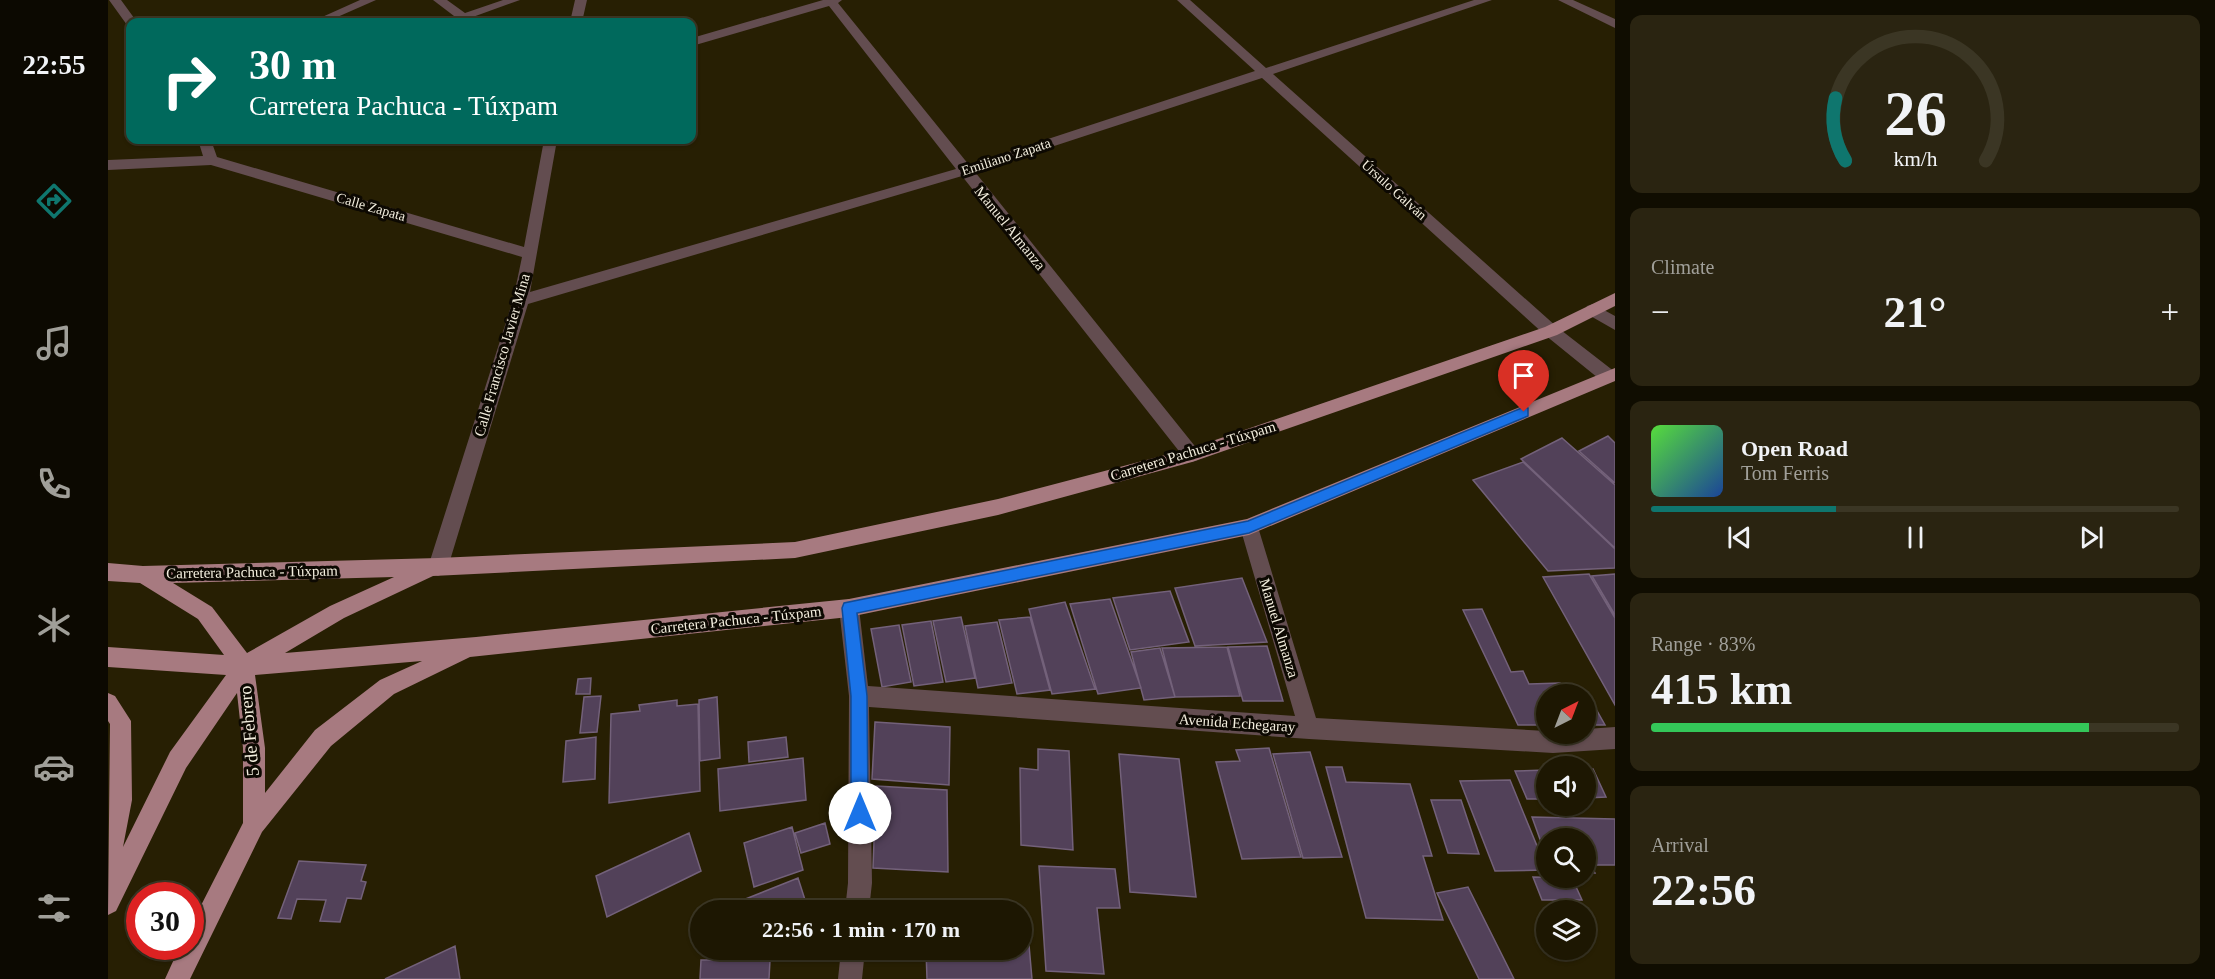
<!DOCTYPE html>
<html lang="en">
<head>
<meta charset="utf-8">
<style>
  body { margin:0; font-family:"Times New Roman",serif; background:#2a2411; color:#f1f3f6; height:100vh; display:flex; flex-direction:column; font-size:22px; white-space:nowrap }
  * { box-sizing:border-box; margin:0 }
  p { font-size:20px; color:#a09f99 }
  .icon { flex:none; width:33px; height:33px; fill:none; stroke:currentColor; stroke-width:2; stroke-linecap:round; stroke-linejoin:round }
  .map { position:relative; flex:1; overflow:hidden }
  .side { display:flex; flex-direction:column; gap:15px; padding:15px; background:#100d01; width:600px }
  .side>* { flex:none }
  .banner { position:absolute; left:18px; top:18px; width:570px; height:126px; border-radius:12px; box-shadow:0 2px 4px #0004,0 0 0 2px #3b3624; background:#00695c; color:#fff; overflow:hidden }
  .needle { width:39px; rotate:42deg }
  .controls { position:absolute; left:1428px; top:684px; display:grid; gap:12px }
  .controls a { display:grid; place-items:center; width:60px; height:60px; border-radius:50%; background:#1d1702; box-shadow:0 2px 4px #0004,0 0 0 2px #3b3624; font-size:30px }
  .speed { position:absolute; left:18px; top:882px; display:flex; gap:12px; font-size:30px; font-weight:700; text-align:center }
  .speed>* { display:grid; place-content:center; width:78px; height:78px; border-radius:50%; background:#1d1702; box-shadow:0 2px 4px #0004,0 0 0 2px #3b3624; line-height:1 }
  .speed .limit { border:9px solid #d22; background:#fff; color:#111 }
  .pin { position:absolute; display:grid; place-items:center; width:51px; height:51px; color:#fff; margin:-62px -26px; border-radius:50% 50% 50% 0; rotate:-45deg; box-shadow:0 0 6px #0007 }
  .pin .icon { rotate:45deg }
  .me { position:absolute; width:66px; margin:-33px; rotate:0deg; stroke-linejoin:round; filter:drop-shadow(0 0 4px #0008) }
  .turn { display:flex; align-items:center; gap:21px; height:126px; padding:0 24px; font-size:27px }
  .turn .icon { width:78px; height:78px; stroke-width:2.5 }
  .turn b { display:block; font-size:42px; line-height:51px }
  .big { font-size:45px; font-weight:600; line-height:1.1 }
  .side .card { flex:1; display:flex; flex-direction:column; justify-content:center; gap:9px; min-width:0; padding:0 21px; border-radius:12px; background:#2a2411 }
  .side .dial { align-items:center; gap:0 }
  .dial svg { height:156px; overflow:visible; fill:none; stroke:#3b3624; stroke-width:7; stroke-linecap:round; text-anchor:middle }
  .dial text { fill:#f1f3f6; stroke:none }
  .song { display:flex; align-items:center; gap:18px }
  .cover { width:72px; height:72px; border-radius:9px; background:linear-gradient(135deg,hsl(110 70% 55%),hsl(220 70% 35%)) }
  .played { height:6px; border-radius:3px; background:linear-gradient(90deg,#0f766e 35%,#3b3624 35%) }
  .keys { display:flex; justify-content:space-around; direction:ltr }
  .heat { display:flex; justify-content:space-between; align-items:center; font-size:33px; direction:ltr }
  .charge { height:9px; border-radius:4px; background:linear-gradient(90deg,#34c759 83%,#3b3624 0) }
  .trip { position:absolute; left:582px; top:900px; width:342px; height:60px; border-radius:30px; background:#1d1702; box-shadow:0 2px 4px #0004,0 0 0 2px #3b3624; font-weight:600; line-height:60px; text-align:center }
  main { display:flex; flex:1; min-height:0 }
  .menu { display:flex; flex-direction:column; width:108px; justify-content:space-around; align-items:center; background:#0c0901; color:#a09f99 }
  .menu .icon { width:42px; height:42px }
  .menu .selected { color:#0f766e }
  .menu b { font-size:27px; color:#f1f3f6 }
  .map>svg:first-child { display:block }
</style>
</head>
<body>
<main>
<nav class="menu">
<b>22:55</b>
<svg class="icon selected" aria-label="directions" viewBox="0 0 24 24"><path d="M12 3l9 9-9 9-9-9zM9 14v-3h6M13 9l2 2-2 2"/></svg>
<svg class="icon" aria-label="music" viewBox="0 0 24 24"><path d="M9 18V5l10-2v13"/><circle cx="6" cy="18" r="3"/><circle cx="16" cy="16" r="3"/></svg>
<svg class="icon" aria-label="phone" viewBox="0 0 24 24"><path d="M5 4h4l2 5-3 2q2 4 5 5l2-3 5 2v4C11 20 4 13 5 4z"/></svg>
<svg class="icon" aria-label="climate" viewBox="0 0 24 24"><path d="M12 3v18M4 7l16 10M4 17L20 7"/></svg>
<svg class="icon" aria-label="car" viewBox="0 0 24 24"><path d="M5 17H2v-5l4-1 3-4h7l3 4 3 1v5h-3M9 17h6M6 11h13"/><circle cx="7" cy="17" r="2"/><circle cx="17" cy="17" r="2"/></svg>
<svg class="icon" aria-label="filters" viewBox="0 0 24 24"><path d="M4 7h16M4 17h16"/><circle cx="9" cy="7" r="2"/><circle cx="15" cy="17" r="2"/></svg>
</nav>
<div class="map">
<svg width="1507" height="979" viewBox="0 0 1507 979">
  <rect width="100%" height="100%" fill="#271f03"/>
  <path fill="#524159" stroke="#73617a" stroke-width="1.5" d="M1500 436 1507 443V483L1471 451Z
    M1454 438 1507 485V548L1413 459Z
    M1415 462 1507 549V568L1440 571 1365 480Z
    M1481 574 1507 618V705L1435 577Z
    M1507 574V615L1484 576Z
    M1134 578 1159 642 1087 646 1067 588Z
    M1062 591 1081 642 1022 650 1005 598Z
    M1002 599 1033 688 990 694 962 604Z
    M957 602 987 689 944 694 921 609Z
    M1374 609 1403 672 1415 671 1421 684 1452 683 1458 694H1438V725H1410L1355 610Z
    M853 617 867 678 838 682 825 621Z
    M922 617 942 690 909 694 891 620Z
    M823 621 835 682 806 686 794 625Z
    M889 622 904 683 870 688 857 626Z
    M791 625 803 682 774 687 763 629Z
    M1159 646 1175 701H1135L1120 647Z
    M1119 647 1132 696 1067 697 1054 648Z
    M1052 648 1067 697 1036 700 1023 652Z
    M483 678 482 694H468L470 679Z
    M493 696 489 732 472 733 476 697Z
    M609 697 612 758 592 761 591 700Z
    M569 700V706L590 704 592 791 501 803 503 714 532 711 531 705Z
    M1478 702H1484L1497 725H1478Z
    M767 722 842 727 841 785 764 779Z
    M488 737 487 779 455 782 458 741Z
    M678 737 680 757 641 762 640 742Z
    M1161 748 1193 857 1134 859 1108 762 1132 761 1128 750Z
    M930 749 961 751 965 850 913 845 912 768 930 770Z
    M1202 752 1234 857 1195 858 1165 754Z
    M1011 754 1071 759 1088 897 1022 892Z
    M695 758 698 800 612 811 610 769Z
    M1218 767H1234L1238 782 1302 784 1324 856H1315L1335 920 1258 918Z
    M1478 769H1485L1498 797 1478 798Z
    M1438 770V799H1419L1407 771Z
    M1402 780 1438 868V870L1387 871 1352 781Z
    M768 786 839 790 840 872 765 868Z
    M1323 800H1353L1371 854 1340 853Z
    M1424 817 1507 819V865H1483L1487 873H1478V838H1438V856Z
    M717 823 722 844 693 853 687 833Z
    M684 827 695 870 646 887 636 843Z
    M581 833 593 871 499 917 488 876Z
    M191 861 258 865 253 881 258 882 253 899 239 898 232 922 212 921 218 900 189 899 183 919 170 918Z
    M931 866 1007 869 1012 908H989L996 974 938 971Z
    M1425 877 1464 878 1474 900H1434Z
    M690 878 699 906 687 910H610Z
    M1360 887 1406 979H1371L1329 893Z
    M914 911H918L924 979H819L818 950H914Z
    M347 946 352 979H277Z
    M593 960H662L661 979H592Z"/>
  <g fill="none" stroke-linecap="round" stroke-linejoin="round">
    <path fill="#634d50" fill-rule="evenodd" d="M1 0H13L29 22 19 25Z
      M252 0H268L218 22H203Z
      M325 0H339L357 13 395 0H412L351 22H335L346 16Z
      M467 0H479L474 22H462Z
      M715 0H734L730 3 861 165 1147 71 1069 0H1082L1158 68 1366 0H1384L1165 74 1449 327 1507 372V381L1495 382 1437 335 1154 78 867 172 1090 450 1093 455 1090 460 1084 462 1078 460 854 176 420 304 340 567 337 573 330 576 323 573 320 567 405 300 414 257 103 165 0 170V160L95 156 90 140H103L109 157 416 247 436 140H449L422 292 848 169 721 6 584 46V38Z
      M1450 0H1465L1507 19V28Z
      M1485 304 1507 316V330L1479 314 1477 310 1479 306Z
      M1141 519 1148 521 1150 527 1208 718 1438 731V734H1478V729L1507 727V749L1445 753 1201 739 761 707 764 883 761 910H737L740 883 741 696 731 608 734 602 741 599 748 602 751 608 760 686 1187 716 1132 527 1134 521Z
      M733 950H757L754 979H730Z"/>
    <path fill="#a77a80" fill-rule="evenodd" d="M1507 293V306L1449 335 1084 462 890 515 687 558 325 576 236 618 177 653 368 637 741 599 1139 519 1507 368V381L1141 535 741 617 362 657 286 694 223 746 154 832 82 979H57L72 946H82V927L135 823V748L129 693 78 768 8 911 0 915 2 724 0 721V693L7 696 23 721 24 800 15 847 62 752 118 675 0 667V647L116 655 90 619 32 583 0 581V563L35 566 330 558 687 542 890 499 1084 448 1437 327ZM286 577 222 606 139 653 104 607 65 583ZM314 661 272 680 207 730 157 793V748L147 675Z"/>
  </g>
  <path fill="#1a73e8" stroke="#114b97" stroke-width="1.5" d="M1416 407 1420 408V416L1141 533 749 613 759 696 760 813 758 818 752 821 746 818 743 813V696L734 608 736 603 1140 521Z"/>
  <g text-anchor="middle" dominant-baseline="central" stroke-width="6" stroke-linejoin="round" paint-order="stroke">
    <g font-size="14" fill="#f3eede" stroke="#0d0902">
      <text transform="translate(898 157) rotate(-18)">Emiliano Zapata</text>
      <text transform="translate(1286 190) rotate(42)">Úrsulo Galván</text>
      <text transform="translate(263 207) rotate(16)">Calle Zapata</text>
    </g>
    <g font-size="15" fill="#f3eede" stroke="#0d0902">
      <text transform="translate(902 228) rotate(51)">Manuel Almanza</text>
      <text transform="translate(394 355) rotate(-74)">Calle Francisco Javier Mina</text>
      <text transform="translate(1085 451) rotate(-17)">Carretera Pachuca - Túxpam</text>
      <text transform="translate(144 572) rotate(-1)">Carretera Pachuca - Túxpam</text>
      <text transform="translate(628 620) rotate(-6)">Carretera Pachuca - Túxpam</text>
      <text transform="translate(1171 628) rotate(73)">Manuel Almanza</text>
      <text transform="translate(1129 723) rotate(4)">Avenida Echegaray</text>
    </g>
    <g font-size="18" fill="#f3eede" stroke="#0d0902">
      <text transform="translate(141 731) rotate(-95)">5 de Febrero</text>
    </g>
  </g>
</svg>
<div class="controls">
<a><svg class="needle" viewBox="-14 -14 28 28"><path d="M0-13l5 13h-10z" fill="#e53935"/><path d="M0 13l5-13h-10z" fill="#a09f99"/></svg></a>
<a><svg class="icon" aria-label="sound" viewBox="0 0 24 24"><path d="M4 9h4l5-4v14l-5-4H4zM17 9q2 3 0 6"/></svg></a>
<a><svg class="icon" aria-label="search" viewBox="0 0 24 24"><circle cx="10" cy="10" r="6"/><path d="M15 15l6 6"/></svg></a>
<a><svg class="icon" aria-label="layers" viewBox="0 0 24 24"><path d="M12 4l9 5-9 5-9-5zM3 14l9 5 9-5"/></svg></a>
</div>
<div class="speed"><div class="limit">30</div></div>
<div class="pin" style="left:1416px;top:412px;background:#d93025"><svg class="icon" aria-label="arrive" viewBox="0 0 24 24"><path d="M6 21V4h12l-3 4 3 4H6"/></svg></div>
<svg class="me" style="left:752px;top:813px" viewBox="-20 -20 40 40"><circle r="19" fill="#fff"/><path d="M0-13L10 11 0 6-10 11z" fill="#1a73e8"/></svg>
<div class="trip">22:56 · 1 min · 170 m</div>
<div class="banner">
<div class="turn"><svg class="icon" aria-label="right" viewBox="0 0 24 24"><path d="M7 20v-9h11M14 6l5 5-5 5"/></svg><div><b>30 m</b>Carretera Pachuca - Túxpam</div></div>
</div>
</div>
<section class="side">
<div class="card dial"><svg viewBox="0 0 100 80">
<path d="M14 69A42 42 0 1 1 86 69"/>
<path d="M14 69A42 42 0 0 1 9 37" stroke="#0f766e"/>
<text x="50" y="56" font-size="32" font-weight="700">26</text>
<text x="50" y="72" font-size="11">km/h</text>
</svg></div>
<div class="card"><p>Climate</p>
<div class="heat"><a>−</a><b class="big">21°</b><a>+</a></div>
</div>
<div class="card">
<div class="song"><i class="cover"></i><div><b>Open Road</b><p>Tom Ferris</p></div></div>
<div class="played"></div>
<div class="keys"><svg class="icon" aria-label="previous" viewBox="0 0 24 24"><path d="M18 5L8 12l10 7zM5 5v14"/></svg><svg class="icon" aria-label="pause" viewBox="0 0 24 24"><path d="M8 5v14M16 5v14"/></svg><svg class="icon" aria-label="next" viewBox="0 0 24 24"><path d="M6 5l10 7-10 7zM19 5v14"/></svg></div>
</div>
<div class="card"><p>Range · 83%</p><b class="big">415 km</b><div class="charge"></div></div>
<div class="card"><p>Arrival</p><b class="big">22:56</b></div>
</section>
</main>
</body>
</html>
